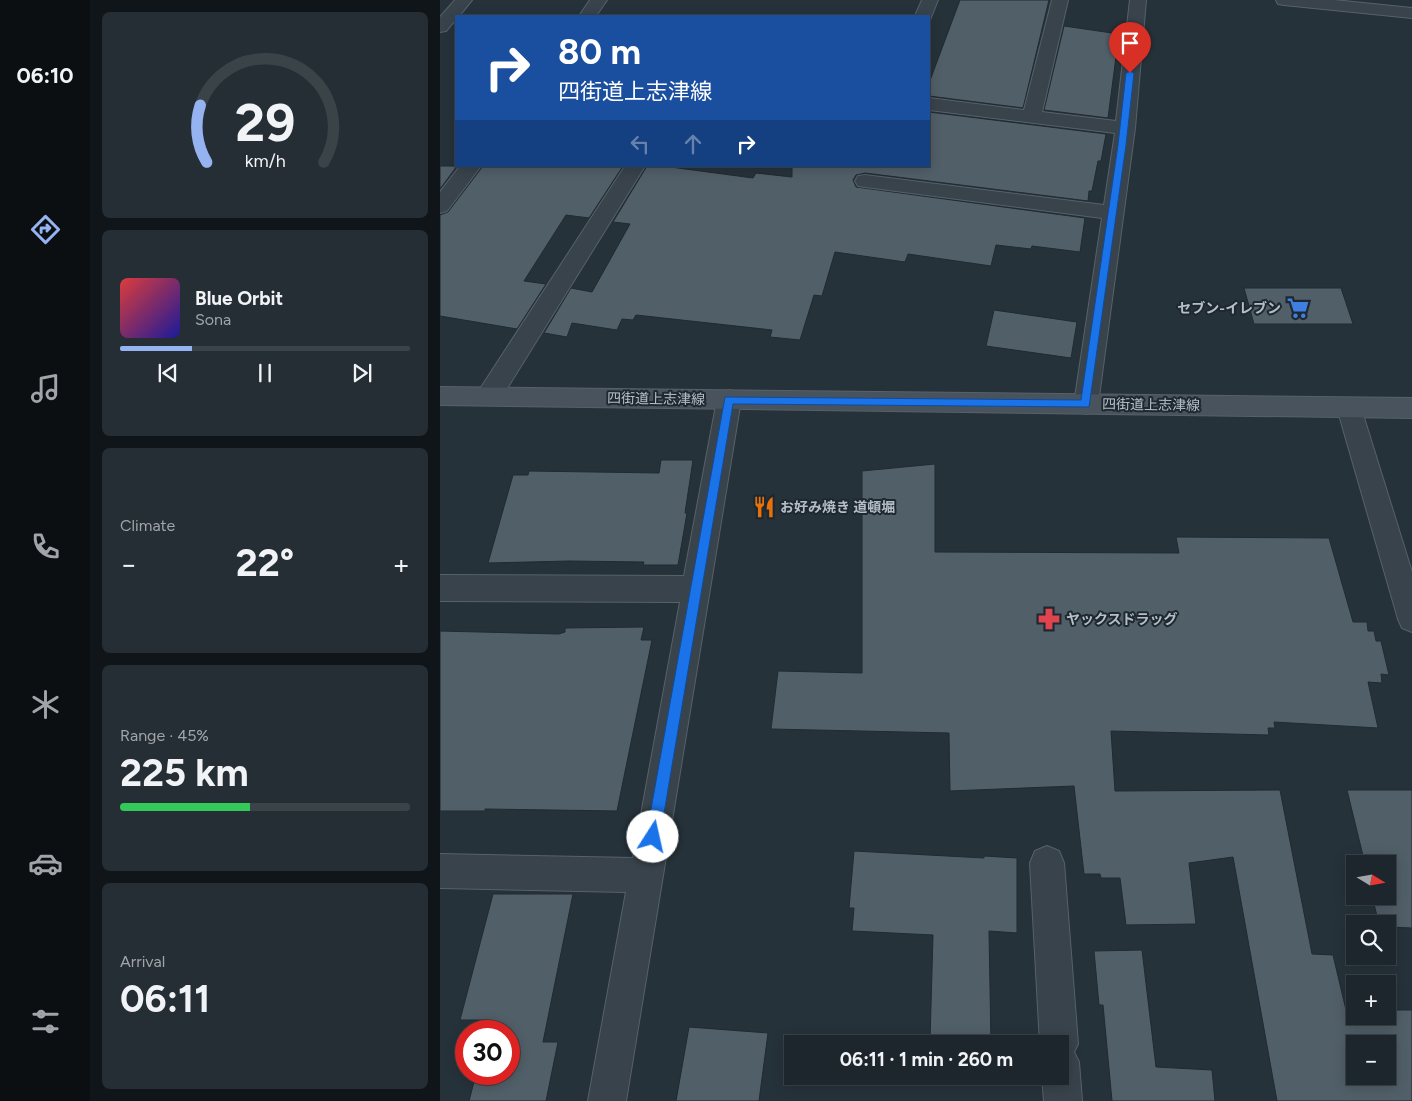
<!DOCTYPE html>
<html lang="en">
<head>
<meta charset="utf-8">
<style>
  body { margin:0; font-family:Figtree,"Noto Sans JP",sans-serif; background:#252e34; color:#f1f3f6; height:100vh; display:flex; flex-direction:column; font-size:19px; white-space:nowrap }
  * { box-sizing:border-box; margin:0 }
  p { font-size:16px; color:#a0a5a9 }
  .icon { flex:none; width:28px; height:28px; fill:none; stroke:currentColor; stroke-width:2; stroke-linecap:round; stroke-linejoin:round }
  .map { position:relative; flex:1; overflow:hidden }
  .drawer { display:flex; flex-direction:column; gap:12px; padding:12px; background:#0f1518; width:350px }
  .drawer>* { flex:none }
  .banner { position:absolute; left:15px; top:15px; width:475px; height:152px; border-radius:0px; box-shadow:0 2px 12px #0003,0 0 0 1px #3a4348; background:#1a4fa0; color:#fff; overflow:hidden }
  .needle { width:32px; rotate:101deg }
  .tools { position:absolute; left:906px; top:855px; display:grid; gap:10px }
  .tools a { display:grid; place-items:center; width:50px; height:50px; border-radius:0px; background:#1c262c; box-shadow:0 2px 12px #0003,0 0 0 1px #3a4348; font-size:25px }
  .speed { position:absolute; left:15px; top:1020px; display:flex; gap:10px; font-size:25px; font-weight:700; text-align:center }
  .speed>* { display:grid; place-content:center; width:65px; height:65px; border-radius:50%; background:#1c262c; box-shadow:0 2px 12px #0003,0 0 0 1px #3a4348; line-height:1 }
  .speed .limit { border:8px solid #d22; background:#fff; color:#111 }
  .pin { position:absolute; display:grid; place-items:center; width:42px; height:42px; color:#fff; margin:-51px -21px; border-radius:50% 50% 50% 0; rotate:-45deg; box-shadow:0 0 5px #0007 }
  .pin .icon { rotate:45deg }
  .me { position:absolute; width:55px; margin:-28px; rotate:10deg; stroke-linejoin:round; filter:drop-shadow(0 0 4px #0008) }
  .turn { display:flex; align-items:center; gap:18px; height:105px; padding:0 20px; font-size:22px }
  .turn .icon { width:65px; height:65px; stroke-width:2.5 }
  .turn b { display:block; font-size:35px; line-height:42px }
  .lanes { display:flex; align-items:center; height:48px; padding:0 20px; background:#0003; justify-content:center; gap:25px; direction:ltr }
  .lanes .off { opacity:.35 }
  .big { font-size:38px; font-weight:700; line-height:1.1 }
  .drawer .tile { flex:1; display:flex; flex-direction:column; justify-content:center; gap:8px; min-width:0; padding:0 18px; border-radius:8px; background:#252e34 }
  .drawer .dial { align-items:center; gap:0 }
  .dial svg { height:130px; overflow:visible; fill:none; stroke:#3a4348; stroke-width:7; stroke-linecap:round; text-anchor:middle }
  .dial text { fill:#f1f3f6; stroke:none }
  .song { display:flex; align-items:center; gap:15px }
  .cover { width:60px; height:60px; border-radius:8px; background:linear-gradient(135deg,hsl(0 70% 55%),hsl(240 70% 35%)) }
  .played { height:5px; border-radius:2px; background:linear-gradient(90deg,#95b2f1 25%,#3a4348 25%) }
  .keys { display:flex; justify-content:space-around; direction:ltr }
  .heat { display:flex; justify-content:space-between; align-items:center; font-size:28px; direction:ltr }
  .charge { height:8px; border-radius:4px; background:linear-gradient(90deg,#34c759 45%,#3a4348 0) }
  .trip { position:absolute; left:344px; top:1035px; width:285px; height:50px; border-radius:0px; background:#1c262c; box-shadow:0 2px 12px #0003,0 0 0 1px #3a4348; font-weight:700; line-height:50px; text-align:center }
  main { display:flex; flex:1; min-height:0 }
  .tab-bar { display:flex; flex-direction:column; width:90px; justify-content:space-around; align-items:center; background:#0b0f12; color:#a0a5a9 }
  .tab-bar .icon { width:35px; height:35px }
  .tab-bar .selected { color:#95b2f1 }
  .tab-bar b { font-size:22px; color:#f1f3f6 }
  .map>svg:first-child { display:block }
</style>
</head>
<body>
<main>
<nav class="tab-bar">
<b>06:10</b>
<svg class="icon selected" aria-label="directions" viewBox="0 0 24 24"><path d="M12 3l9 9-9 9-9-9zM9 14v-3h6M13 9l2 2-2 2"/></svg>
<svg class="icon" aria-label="music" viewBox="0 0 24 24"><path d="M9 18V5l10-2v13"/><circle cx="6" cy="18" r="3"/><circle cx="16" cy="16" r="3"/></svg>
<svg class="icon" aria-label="phone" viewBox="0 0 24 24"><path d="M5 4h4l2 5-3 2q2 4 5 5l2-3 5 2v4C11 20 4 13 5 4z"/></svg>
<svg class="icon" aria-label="climate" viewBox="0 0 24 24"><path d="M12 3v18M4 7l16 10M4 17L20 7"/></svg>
<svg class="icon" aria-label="car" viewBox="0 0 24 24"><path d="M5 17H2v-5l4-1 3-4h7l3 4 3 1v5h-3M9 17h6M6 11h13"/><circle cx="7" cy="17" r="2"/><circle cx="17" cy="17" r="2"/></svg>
<svg class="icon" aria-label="filters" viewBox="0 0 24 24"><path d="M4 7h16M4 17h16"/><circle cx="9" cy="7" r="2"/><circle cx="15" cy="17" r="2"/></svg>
</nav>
<section class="drawer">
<div class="tile dial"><svg viewBox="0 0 100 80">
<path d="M14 69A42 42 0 1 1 86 69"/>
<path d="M14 69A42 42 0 0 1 10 34" stroke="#95b2f1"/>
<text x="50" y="56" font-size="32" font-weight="700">29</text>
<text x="50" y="72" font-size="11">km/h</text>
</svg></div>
<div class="tile">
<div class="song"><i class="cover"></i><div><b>Blue Orbit</b><p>Sona</p></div></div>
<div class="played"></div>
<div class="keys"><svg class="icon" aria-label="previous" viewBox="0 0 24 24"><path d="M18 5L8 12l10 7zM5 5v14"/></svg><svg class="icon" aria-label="pause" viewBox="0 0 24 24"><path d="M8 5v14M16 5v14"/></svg><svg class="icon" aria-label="next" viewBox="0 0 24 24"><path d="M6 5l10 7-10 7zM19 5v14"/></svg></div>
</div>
<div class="tile"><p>Climate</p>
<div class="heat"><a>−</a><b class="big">22°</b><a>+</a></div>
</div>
<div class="tile"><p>Range · 45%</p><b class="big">225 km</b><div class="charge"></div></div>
<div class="tile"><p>Arrival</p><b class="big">06:11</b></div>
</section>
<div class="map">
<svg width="972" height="1101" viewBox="0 0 972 1101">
  <rect width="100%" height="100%" fill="#26323a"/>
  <path fill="#515f68" stroke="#202a32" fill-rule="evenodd" d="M520 0H609L583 108 489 96V83Z
    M624 26 679 34 668 118 604 110Z
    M489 112 666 134 661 161H658L652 191H649L648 201 425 173 416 175 413 180 416 187 645 218 640 252 592 246 591 249 556 245 551 266 468 254 465 262 395 252 382 296 374 295 360 340 330 337 332 330 196 315 193 320 182 319 177 330 132 323 127 337 104 333 131 288 152 292 190 224 173 222 207 166H223L313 178 316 173 352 177V166H489Z
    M0 166H17L0 189Z
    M43 166H183L149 218 126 215 84 281 106 284 77 329 0 316V215L8 212Z
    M804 288H901L913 324H814Z
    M554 310 637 322 631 358 546 346Z
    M221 460H253L245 513H247L238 565H203L204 562 129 561 48 563 73 475H88L89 471 219 473Z
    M495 464V552L739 553 736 537 889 538 913 622H927L928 631H934L936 641H941L949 675 941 674 942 683 928 682 938 728 834 722 835 728H828L829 735 671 731 675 791 840 790 872 954 893 955 906 1010H915V1016H948V1010H972V1101H837L793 857 749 863 756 924 686 925 680 878H661L660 874H644L634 786 510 791 509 733 331 729 338 671 422 673V471ZM915 1044H948V1076H915Z
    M204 627 201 640H212L177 811 45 809V811H0V631L119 634 125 632V628Z
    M907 790H972V928L948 927V924H939L932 896H948V864H925Z
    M414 851 544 858V856L577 858V933L549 931 551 1043 490 1041 493 935 412 931 414 908H409Z
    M53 894H133L103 1042H118L106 1101H29L36 1074H69V1031H46L49 1020H20Z
    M702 950 716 1067 772 1070 775 1101H672L663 1005H659L654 951Z
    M249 1027 328 1033 319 1101H236Z"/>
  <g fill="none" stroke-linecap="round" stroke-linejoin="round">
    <g stroke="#576169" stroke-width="2">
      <path id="street" d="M15 0H32L19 16H16V19L6 31 0 32V17Z
        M150 0H167L156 16H139Z
        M482 0H498L490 20 489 16H475Z
        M612 0H628L602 112 676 121 690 0H706L695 128 658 404 655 411 646 414 637 411 634 404 662 218 425 187 418 186 415 181 418 176 425 175 664 205 675 133 489 110V98L584 110Z
        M836 0H894L972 8V18L844 5 838 4Z
        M20 166H41L7 211 0 213V192Z
        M185 166H205L58 403 49 405 40 403 37 396 40 389Z
        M289 390 298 393 301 400 186 1101H148L186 892 0 888V854L193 858 240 602 0 601V575L244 576 277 400 280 393Z
        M909 398 918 401 921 408 972 572V632L962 628 958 619 897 408 900 401Z
        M607 846 619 851 624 863 638 1044 634 1052 639 1062 642 1101H604L602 1076H620V1044H600L590 863 595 851Z"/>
    </g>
    <g stroke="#576169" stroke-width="2">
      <path id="secondary" d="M0 387 972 398V418L0 405Z"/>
    </g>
    <use href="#street" fill="#39434b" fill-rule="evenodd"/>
    <use href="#secondary" fill="#48535d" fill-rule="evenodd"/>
  </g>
  <path fill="#1a73e8" stroke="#114b97" d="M690 71 694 73 686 145 649 407 293 404 220 837 218 841 213 843 208 841 206 837 285 397 641 400 678 145 686 73Z"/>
  <defs>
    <g id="supermarket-bare" transform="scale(1.725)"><path d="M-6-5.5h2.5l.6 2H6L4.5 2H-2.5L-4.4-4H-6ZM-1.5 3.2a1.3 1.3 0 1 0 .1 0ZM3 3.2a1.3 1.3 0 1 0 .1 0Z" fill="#3f7fe0" stroke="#1e2830" stroke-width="2.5" paint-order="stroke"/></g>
    <g id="restaurant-bare" transform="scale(1.725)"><path d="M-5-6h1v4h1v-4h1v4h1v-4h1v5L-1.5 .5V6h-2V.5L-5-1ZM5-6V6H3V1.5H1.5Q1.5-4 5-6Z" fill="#e8710a" stroke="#1e2830" stroke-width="2.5" paint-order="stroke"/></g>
    <g id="pharmacy-bare" transform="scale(1.725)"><path d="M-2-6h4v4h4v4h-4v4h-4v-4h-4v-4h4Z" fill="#e0444e" stroke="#1e2830" stroke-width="2.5" paint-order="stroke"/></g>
  </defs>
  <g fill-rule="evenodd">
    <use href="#supermarket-bare" x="858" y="308"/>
    <use href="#restaurant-bare" x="324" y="507"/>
    <use href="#pharmacy-bare" x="609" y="619"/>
  </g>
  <g text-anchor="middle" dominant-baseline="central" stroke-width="4" stroke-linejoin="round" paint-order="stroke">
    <g font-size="14" font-weight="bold" fill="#b5bec6" stroke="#1e2830" text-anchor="start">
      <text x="841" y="308" text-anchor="end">セブン-イレブン</text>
      <text x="340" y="507">お好み焼き 道頓堀</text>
      <text x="626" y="619">ヤックスドラッグ</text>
    </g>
    <g font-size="14" fill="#b5bec6" stroke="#1e2830">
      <text transform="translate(216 399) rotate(1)">四街道上志津線</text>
      <text transform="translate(711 405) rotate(1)">四街道上志津線</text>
    </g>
  </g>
</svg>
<div class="tools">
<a><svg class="needle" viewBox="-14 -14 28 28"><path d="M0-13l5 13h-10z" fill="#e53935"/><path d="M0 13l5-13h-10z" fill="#a0a5a9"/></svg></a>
<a><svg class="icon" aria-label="search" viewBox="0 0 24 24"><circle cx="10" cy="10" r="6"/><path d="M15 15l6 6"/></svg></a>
<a>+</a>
<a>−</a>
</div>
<div class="speed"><div class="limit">30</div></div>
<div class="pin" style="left:690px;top:73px;background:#d93025"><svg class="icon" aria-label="arrive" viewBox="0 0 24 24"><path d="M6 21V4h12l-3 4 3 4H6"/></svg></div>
<svg class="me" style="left:213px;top:837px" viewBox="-20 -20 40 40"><circle r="19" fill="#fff"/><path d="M0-13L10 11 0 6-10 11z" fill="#1a73e8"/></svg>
<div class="trip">06:11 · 1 min · 260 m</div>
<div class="banner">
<div class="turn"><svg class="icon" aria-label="right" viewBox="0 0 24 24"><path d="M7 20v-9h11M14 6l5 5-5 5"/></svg><div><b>80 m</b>四街道上志津線</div></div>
<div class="lanes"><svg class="icon off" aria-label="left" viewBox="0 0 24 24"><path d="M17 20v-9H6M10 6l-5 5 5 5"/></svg><svg class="icon off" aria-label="ahead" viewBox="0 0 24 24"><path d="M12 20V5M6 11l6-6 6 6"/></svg><svg class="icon" aria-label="right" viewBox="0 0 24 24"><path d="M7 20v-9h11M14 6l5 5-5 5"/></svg></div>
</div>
</div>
</main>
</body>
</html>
